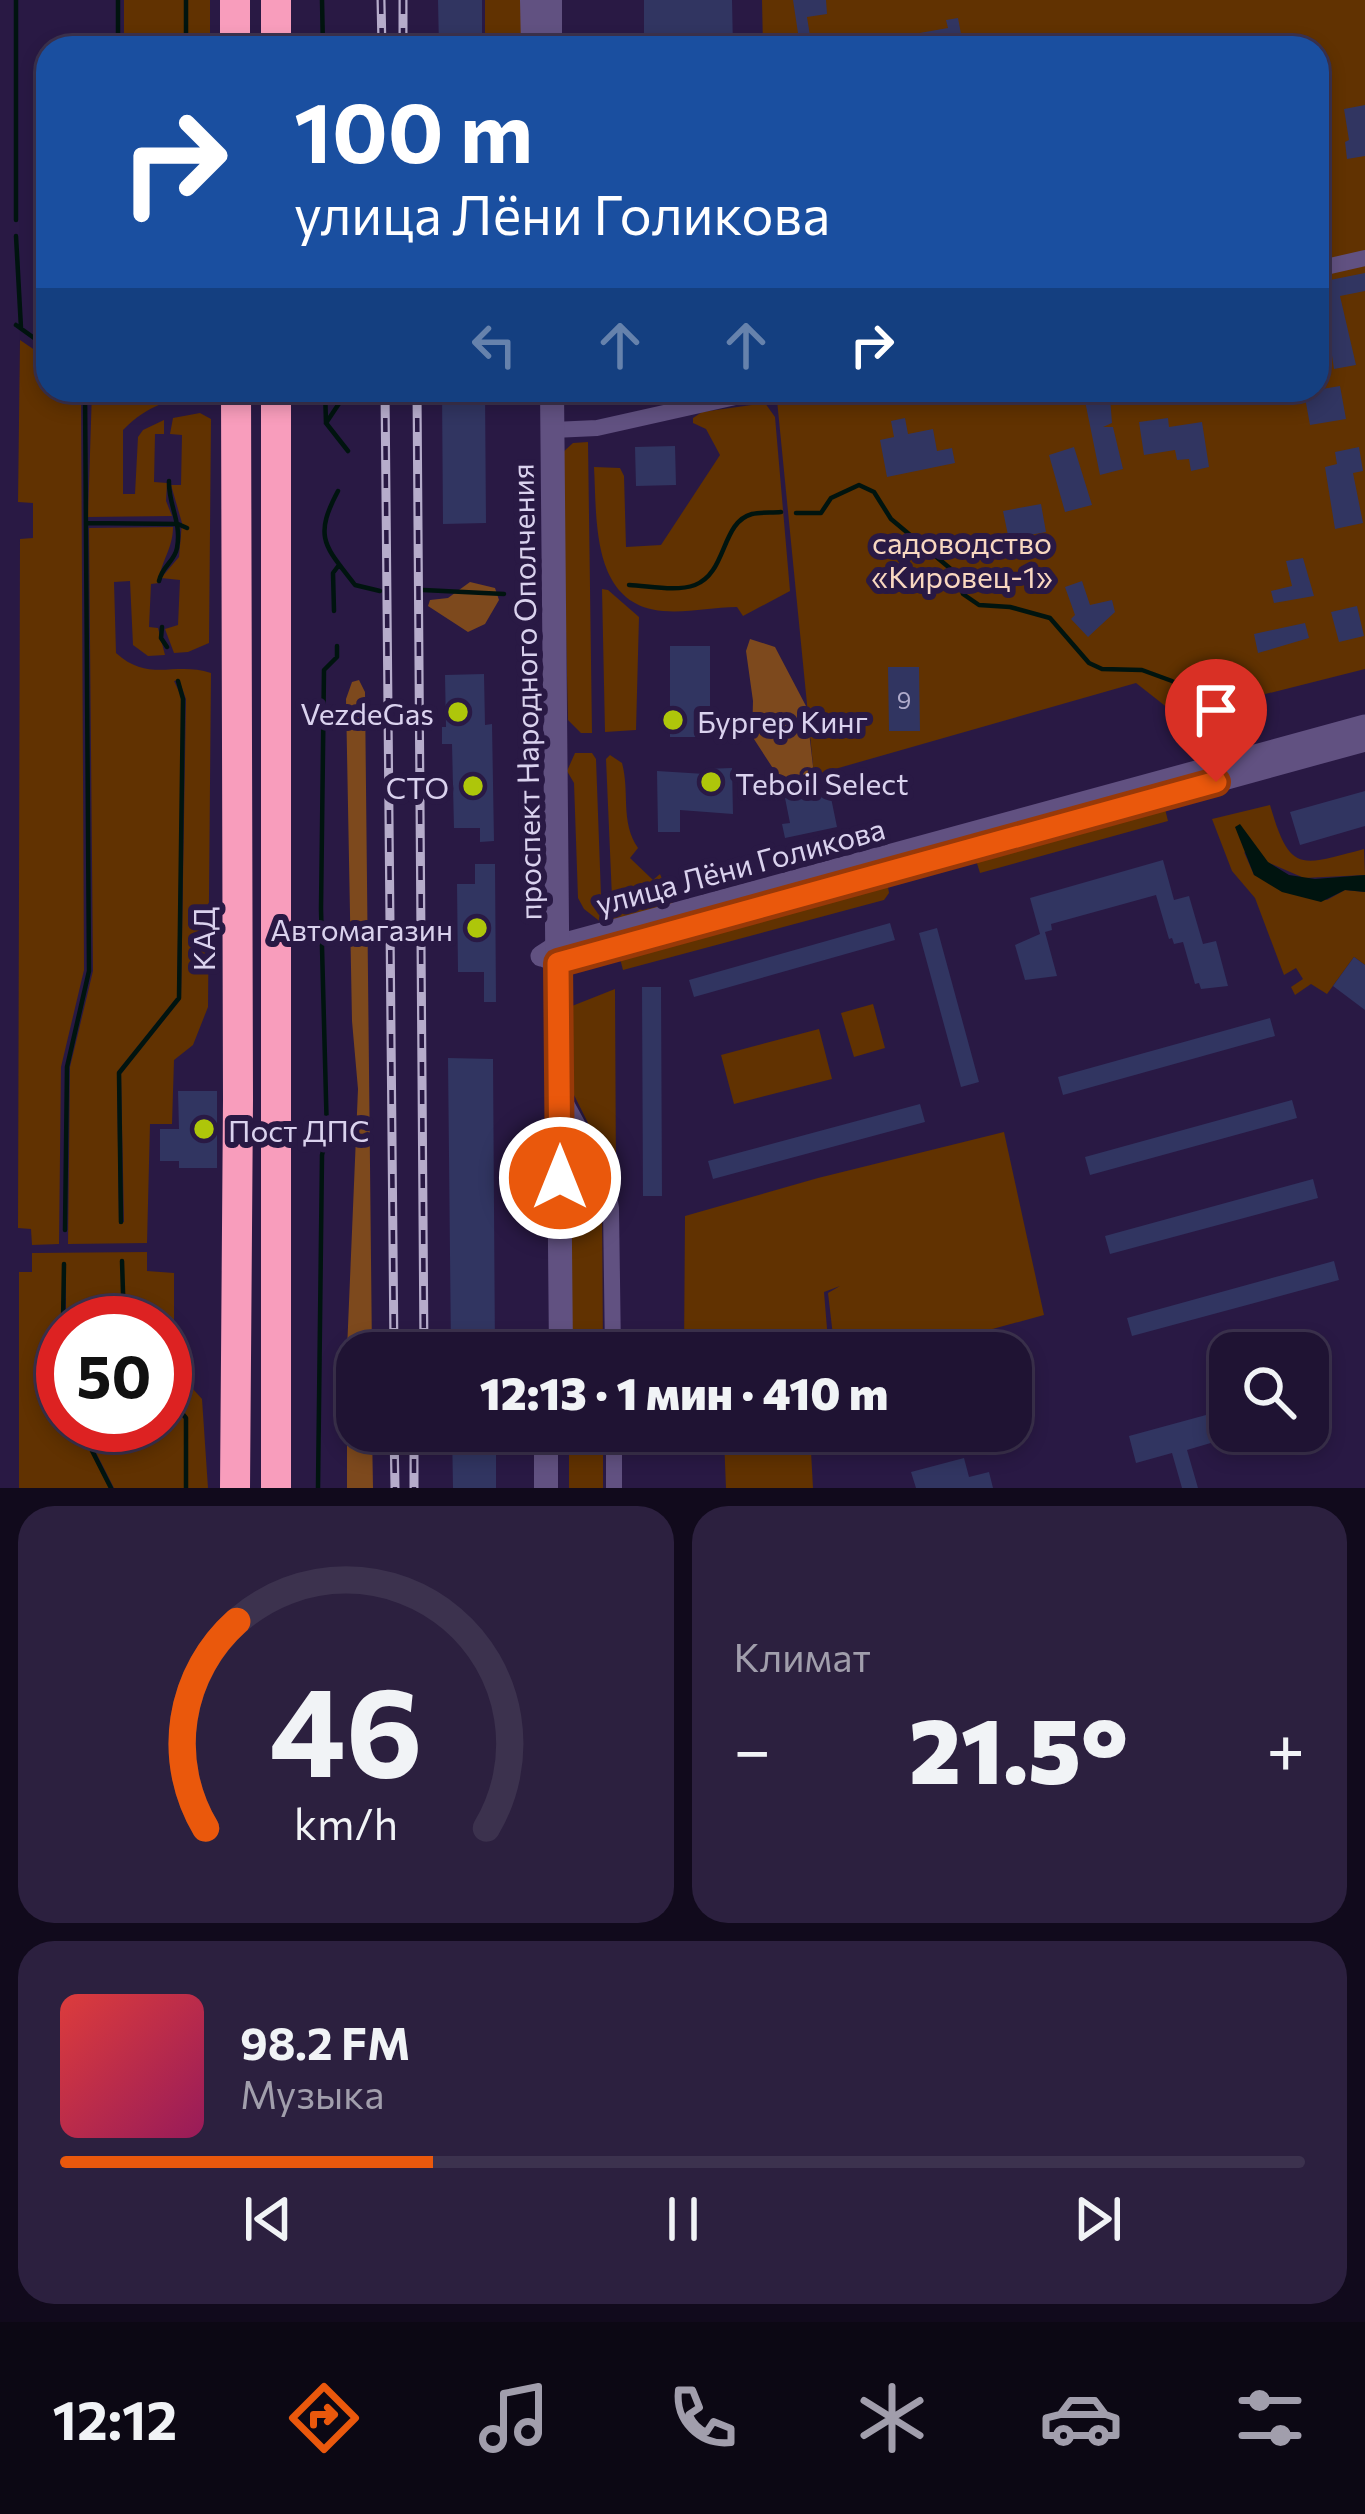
<!DOCTYPE html>
<html lang="ru">
<head>
<meta charset="utf-8">
<style>
  body { margin:0; font-family:Commissioner,sans-serif; background:#2c203f; color:#f1f3f6; height:100vh; display:flex; flex-direction:column; font-size:45px; white-space:nowrap }
  * { box-sizing:border-box; margin:0 }
  p { font-size:39px; color:#a19eac }
  .icon { flex:none; width:66px; height:66px; fill:none; stroke:currentColor; stroke-width:2; stroke-linecap:round; stroke-linejoin:round }
  .map { position:relative; height:1488px; overflow:hidden }
  .drawer { display:flex; flex-direction:column; gap:18px; padding:18px; background:#110a1c; flex:1 }
  .drawer>* { flex:none }
  .guide { position:absolute; left:36px; top:36px; width:1293px; height:366px; border-radius:36px; box-shadow:0 6px 18px #0003,0 0 0 3px #3c324e; background:#1a4fa0; color:#fff; overflow:hidden }
  .tools { position:absolute; left:1209px; top:1332px; display:grid; gap:24px }
  .tools a { display:grid; place-items:center; width:120px; height:120px; border-radius:24px; background:#1f1333; box-shadow:0 6px 18px #0003,0 0 0 3px #3c324e; font-size:60px }
  .speed { position:absolute; left:36px; top:1296px; display:flex; gap:24px; font-size:60px; font-weight:700; text-align:center }
  .speed>* { display:grid; place-content:center; width:156px; height:156px; border-radius:50%; background:#1f1333; box-shadow:0 6px 18px #0003,0 0 0 3px #3c324e; line-height:1 }
  .speed .limit { border:18px solid #d22; background:#fff; color:#111 }
  .pin { position:absolute; display:grid; place-items:center; width:102px; height:102px; color:#fff; margin:-123px -51px; border-radius:50% 50% 50% 0; rotate:-45deg; box-shadow:0 0 12px #0007 }
  .pin .icon { rotate:45deg }
  .me { position:absolute; width:132px; margin:-66px; rotate:0deg; stroke-linejoin:round; filter:drop-shadow(0 0 9px #0008) }
  .turn { display:flex; align-items:center; gap:42px; height:252px; padding:0 60px; font-size:54px }
  .turn .icon { width:156px; height:156px; stroke-width:2.5 }
  .turn b { display:block; font-size:84px; line-height:102px }
  .lanes { display:flex; align-items:center; height:114px; padding:0 60px; background:#0003; justify-content:center; gap:60px; direction:ltr }
  .lanes .off { opacity:.35 }
  .big { font-size:90px; font-weight:800; line-height:1.1 }
  .drawer .tile { flex:1; display:flex; flex-direction:column; justify-content:center; gap:18px; min-width:0; padding:0 42px; border-radius:36px; background:#2c203f }
  .drawer .dial { align-items:center; gap:0 }
  .dial svg { height:312px; overflow:visible; fill:none; stroke:#3c324e; stroke-width:7; stroke-linecap:round; text-anchor:middle }
  .dial text { fill:#f1f3f6; stroke:none }
  .song { display:flex; align-items:center; gap:36px }
  .cover { width:144px; height:144px; border-radius:18px; background:linear-gradient(135deg,hsl(0 70% 55%),hsl(330 70% 35%)) }
  .played { height:12px; border-radius:6px; background:linear-gradient(90deg,#ea580c 30%,#3c324e 30%) }
  .keys { display:flex; justify-content:space-around; direction:ltr }
  .heat { display:flex; justify-content:space-between; align-items:center; font-size:66px; direction:ltr }
  .drawer .tiles { flex:1; display:grid; gap:18px; grid-template-columns:1fr 1fr }
  .tile:last-child { grid-column:span 2 }
  .trip { position:absolute; left:336px; top:1332px; width:696px; height:120px; border-radius:36px; background:#1f1333; box-shadow:0 6px 18px #0003,0 0 0 3px #3c324e; font-weight:800; line-height:120px; text-align:center }
  .dock { display:flex; height:192px; justify-content:space-around; align-items:center; background:#0c0814; color:#a19eac }
  .dock .icon { width:84px; height:84px }
  .dock .on { color:#ea580c }
  .dock b { font-size:54px; color:#f1f3f6 }
  .map>svg:first-child { display:block }
</style>
</head>
<body>
<div class="map">
<svg width="1365" height="1488" viewBox="0 0 1365 1488">
  <rect width="100%" height="100%" fill="#291944"/>
  <path fill="#613201" fill-rule="evenodd" d="M124 0H210V48H124Z
    M485 0H521L522 48H485Z
    M762 0H1365V669L1178 716 1136 683 814 775 776 390H1317V48H763Z
    M20 340 48 359V390H81L84 970 61 1067 59 1244 32 1245 31 1229 18 1228 20 539 33 538V503L18 502Z
    M92 390H205C172 400 148 404 123 430V494H135L138 437 143 430 164 420V434H155L154 482 167 483 166 501 172 516 88 517Z
    M765 403 775 417 790 591 743 616 737 607C712 607 689 613 663 611 591 605 597 520 594 467L620 468 624 476 626 547 661 545 720 455 706 429 693 423V418L702 412Z
    M200 413 211 419 209 643 188 652 174 653 165 629 178 625 180 580 161 578 179 557 182 523 171 485H181L182 435 170 434 173 418Z
    M588 442 592 733H581L568 720 562 453 573 443Z
    M173 527C173 550 160 561 159 583L151 584 149 627 158 628 165 655 148 656 133 645 130 581 114 582 116 653C149 683 175 661 211 673L208 1007 193 1045 174 1060 172 1124H150L147 1243 68 1244 70 1067 93 971 89 528ZM179 680 186 699 181 999 121 1074 124 1222 119 1224 117 1072 177 997 182 698 174 681Z
    M602 589 608 590 639 617 636 730 605 732Z
    M575 753H592L596 759 602 923 584 909 578 898 574 783 567 771Z
    M610 755 622 763C630 792 620 822 638 848L630 858 653 880 660 874 673 904 613 921 606 759Z
    M1164 805 1168 821 980 873 975 857Z
    M1270 805C1290 874 1300 866 1364 849L1365 875 1304 878 1244 852 1254 875 1327 900 1345 890 1365 892V965L1354 957 1327 994 1311 984 1295 995 1291 987 1303 979 1296 968 1284 975 1255 898 1232 871 1212 819Z
    M887 881 889 893 884 900 623 970 619 955 681 942V938Z
    M615 989 616 1179 574 1095 572 1006Z
    M873 1004 885 1048 854 1057 841 1013Z
    M819 1029 832 1079 734 1104 721 1055Z
    M1004 1132 1044 1315 905 1353H835L828 1293 840 1286 824 1292 829 1353H684L685 1216 818 1178Z
    M581 1153C597 1165 599 1187 602 1206L603 1353H568L569 1158Z
    M147 1252V1271L174 1273V1368L202 1399 208 1488H188L187 1416 165 1390V1323H126L123 1261 122 1323H66V1265H62L63 1425H77L109 1488H19V1272H32V1253Z
    M165 1394 184 1419V1488H114L82 1425H165Z
    M569 1431H603V1488H569Z
    M810 1433 813 1488H726L724 1438Z"/>
  <path fill="#7d491d" d="M470 582 495 588 499 600 485 624 468 632 428 606 430 600 448 598Z
    M750 639 775 647 806 706 814 775 797 781 776 773 752 736 753 701 746 651Z
    M359 680 365 692 372 1353H357V1431H372L373 1488H347V1350L358 1089 352 1021 346 699 352 682Z"/>
  <path fill="#00140f" d="M1240 824 1268 862 1289 875 1315 879 1365 875V892L1345 890 1321 902 1282 892 1254 875 1235 827Z"/>
  <g fill="none" stroke-linecap="round" stroke-linejoin="round">
    <path stroke="#00140f" stroke-width="4.5" d="M16 0V220
      M118 0V48
      M186 0V48
      M322 0 323 48
      M16 236 21 328
      M16 325 48 348
      M325 390 326 423 348 451
      M326 423 348 390
      M338 491C313 538 325 546 355 585L380 591
      M796 513H821L831 498 859 485 874 492 891 519 958 575 963 594 979 605 1010 607 1050 618 1089 663 1102 669 1142 670 1172 681 1196 697 1211 721
      M86 523 178 524 187 528
      M159 581C162 566 175 561 177 548 182 522 168 504 169 481
      M629 585C650 586 676 592 695 585 727 573 721 522 752 514 761 512 772 513 781 512
      M423 590 504 594
      M334 611 333 573 339 565
      M162 627 161 638 167 647
      M121 1222 119 1073 179 998 183 699 178 681
      M65 1230 67 1067 89 971 85 390
      M122 1261 124 1323
      M63 1323 64 1264
      M63 1392V1393
      M165 1393 186 1418V1488
      M79 1425 111 1488
      M318 1488 322 1155 327 1136 321 909 324 670 337 657V646"/>
  </g>
  <path fill="#313561" d="M438 0H482V48H439Z
    M644 0H732L733 48H644Z
    M793 0H826L827 14 807 17 812 48H782L780 36 798 33Z
    M958 18 962 39 937 44V48H917L914 34 948 28 946 20Z
    M1365 105V156L1347 159 1345 142 1349 140 1344 109Z
    M1365 273V291L1340 296 1356 365 1334 369 1327 322 1321 323 1319 307 1325 306 1320 282Z
    M1340 386 1346 419 1310 425 1304 392Z
    M442 390H485L486 523 443 524Z
    M1110 397 1112 423 1103 427H1113L1123 469 1100 475 1085 401Z
    M905 418 908 434 933 429 937 451 952 448 955 463 887 477 880 440 894 437 891 421Z
    M1168 418 1169 427 1202 422 1209 467 1191 471 1189 459 1177 460 1175 450 1144 455 1139 422Z
    M675 446 676 485 636 486 635 447Z
    M1074 447 1092 505 1065 512 1049 455Z
    M1359 447 1363 471 1353 473 1363 523 1335 529 1325 467 1337 464 1335 452Z
    M1041 504 1046 532 1030 535 1031 541 1010 545 1003 511Z
    M1303 558 1314 596 1274 603 1271 591 1292 586 1286 561Z
    M1082 581 1090 605 1112 600 1115 612 1088 637 1071 619 1075 615 1065 587Z
    M1357 606 1364 636 1339 642 1331 612Z
    M1305 623 1309 638 1258 653 1254 634Z
    M670 646H710V737H670Z
    M888 667H919L920 731H889Z
    M484 674 485 725 492 724 494 841 480 842V828H454L452 744H442V727H446L445 675Z
    M732 768 733 814 680 810V832H658L657 771 705 774V769Z
    M829 788 837 827 785 838 782 824 790 823 785 798Z
    M1365 791V826L1300 845 1290 812Z
    M1163 860 1174 900 1189 896 1203 944 1216 941 1228 986 1201 989 1199 983 1195 984 1183 942 1174 944 1172 938 1169 939 1156 895 1051 924 1052 930 1045 932 1057 976 1025 980 1015 945 1040 934 1030 898Z
    M475 864H495L496 1002H484V972H458L457 884H475Z
    M890 923 895 940 694 997 689 980Z
    M937 928 979 1082 961 1087 919 933Z
    M1354 957 1365 965V1010L1333 986Z
    M642 987H661L662 1196H643Z
    M1270 1018 1275 1036 1063 1095 1058 1077Z
    M448 1058 493 1059 495 1353H451Z
    M178 1091H217V1168H179V1161H160V1129H179Z
    M1292 1100 1297 1118 1090 1175 1085 1157Z
    M920 1104 925 1122 713 1179 708 1161Z
    M1313 1179 1318 1198 1110 1254 1105 1236Z
    M1334 1261 1339 1280 1132 1336 1127 1318Z
    M1206 1415 1214 1442 1187 1450 1198 1488H1182L1172 1453 1136 1463 1129 1436Z
    M452 1431H496V1488H453Z
    M964 1458 969 1477 989 1472 993 1488H916L911 1472Z"/>
  <g fill="none" stroke-linecap="round" stroke-linejoin="round">
    <path stroke="#615181" stroke-width="16" d="M1317 269 1365 258
      M553 430 597 428 767 390
      M562 1096 606 1177 611 1208 613 1353
      M614 1431V1488"/>
    <path stroke="#615181" stroke-width="21" d="M541 956 558 945 1365 725
      M545 957 558 963 1365 741"/>
    <path stroke="#615181" stroke-width="24" d="M532 0 533 48
      M550 0V48
      M552 390 561 1353
      M546 1431V1488"/>
    <path stroke="#f89dbc" stroke-width="30" d="M235 0V48
      M276 48V0
      M235 1488 238 1100 236 390
      M276 1488V390"/>
    <g stroke="#b6accb" stroke-width="9">
      <path id="rail" d="M381 0 382 48
        M403 0V48
        M385 390 394 1353
        M417 390 424 1353
        M394 1431 395 1488
        M414 1431V1488"/>
    </g>
    <use href="#rail" stroke="#291944" stroke-width="4.5" stroke-dasharray="14" stroke-linecap="butt"/>
  </g>
  <g fill="none" stroke-linecap="round" stroke-linejoin="round">
    <g stroke="#983908" stroke-width="30">
      <path id="route" d="M560 1178 558 963 1216 782"/>
    </g>
    <use href="#route" stroke="#ea580c" stroke-width="21"/>
  </g>
  <g fill="#aec60a" stroke="#291944" stroke-width="4.5">
    <circle cx="458" cy="712" r="12"/>
    <circle cx="673" cy="720" r="12"/>
    <circle cx="711" cy="782" r="12"/>
    <circle cx="473" cy="786" r="12"/>
    <circle cx="477" cy="928" r="12"/>
    <circle cx="204" cy="1129" r="12"/>
  </g>
  <g text-anchor="middle" dominant-baseline="central" stroke-width="12" stroke-linejoin="round" paint-order="stroke">
    <g font-size="24" fill="#b0abcb">
      <text x="904" y="699">9</text>
    </g>
    <g font-size="30" fill="#f8d7c0" stroke="#291944">
      <text x="962" y="541">садоводство<tspan x="962" dy="34">«Кировец-1»</tspan></text>
    </g>
    <g font-size="30" fill="#dad2ee" stroke="#291944">
      <text transform="translate(525 692) rotate(-91)">проспект Народного Ополчения</text>
      <text transform="translate(740 865) rotate(-15)">улица Лёни Голикова</text>
      <text transform="translate(202 939) rotate(-90)">КАД</text>
    </g>
    <g font-size="30" fill="#dad2ee" stroke="#291944" text-anchor="end">
      <text x="434" y="712">VezdeGas</text>
      <text x="697" y="720" text-anchor="start">Бургер Кинг</text>
      <text x="735" y="782" text-anchor="start">Teboil Select</text>
      <text x="449" y="786">СТО</text>
      <text x="453" y="928">Автомагазин</text>
      <text x="228" y="1129" text-anchor="start">Пост ДПС</text>
    </g>
  </g>
</svg>
<div class="tools">
<a><svg class="icon" aria-label="search" viewBox="0 0 24 24"><circle cx="10" cy="10" r="6"/><path d="M15 15l6 6"/></svg></a>
</div>
<div class="speed"><div class="limit">50</div></div>
<div class="pin" style="left:1216px;top:782px;background:#d93025"><svg class="icon" aria-label="arrive" viewBox="0 0 24 24"><path d="M6 21V4h12l-3 4 3 4H6"/></svg></div>
<svg class="me" style="left:560px;top:1178px" viewBox="-20 -20 40 40"><circle r="17" fill="#ea580c" stroke="#fff" stroke-width="3"/><path d="M0-11L8 9 0 5-8 9z" fill="#fff"/></svg>
<div class="trip">12:13 · 1 мин · 410 m</div>
<div class="guide">
<div class="turn"><svg class="icon" aria-label="right" viewBox="0 0 24 24"><path d="M7 20v-9h11M14 6l5 5-5 5"/></svg><div><b>100 m</b>улица Лёни Голикова</div></div>
<div class="lanes"><svg class="icon off" aria-label="left" viewBox="0 0 24 24"><path d="M17 20v-9H6M10 6l-5 5 5 5"/></svg><svg class="icon off" aria-label="ahead" viewBox="0 0 24 24"><path d="M12 20V5M6 11l6-6 6 6"/></svg><svg class="icon off" aria-label="ahead" viewBox="0 0 24 24"><path d="M12 20V5M6 11l6-6 6 6"/></svg><svg class="icon" aria-label="right" viewBox="0 0 24 24"><path d="M7 20v-9h11M14 6l5 5-5 5"/></svg></div>
</div>
</div>
<section class="drawer">
<div class="tiles">
<div class="tile dial"><svg viewBox="0 0 100 80">
<path d="M14 69A42 42 0 1 1 86 69"/>
<path d="M14 69A42 42 0 0 1 22 16" stroke="#ea580c"/>
<text x="50" y="56" font-size="32" font-weight="700">46</text>
<text x="50" y="72" font-size="11">km/h</text>
</svg></div>
<div class="tile"><p>Климат</p>
<div class="heat"><a>−</a><b class="big">21.5°</b><a>+</a></div>
</div>
<div class="tile">
<div class="song"><i class="cover"></i><div><b>98.2 FM</b><p>Музыка</p></div></div>
<div class="played"></div>
<div class="keys"><svg class="icon" aria-label="previous" viewBox="0 0 24 24"><path d="M18 5L8 12l10 7zM5 5v14"/></svg><svg class="icon" aria-label="pause" viewBox="0 0 24 24"><path d="M8 5v14M16 5v14"/></svg><svg class="icon" aria-label="next" viewBox="0 0 24 24"><path d="M6 5l10 7-10 7zM19 5v14"/></svg></div>
</div>
</div>
</section>
<nav class="dock">
<b>12:12</b>
<svg class="icon on" aria-label="directions" viewBox="0 0 24 24"><path d="M12 3l9 9-9 9-9-9zM9 14v-3h6M13 9l2 2-2 2"/></svg>
<svg class="icon" aria-label="music" viewBox="0 0 24 24"><path d="M9 18V5l10-2v13"/><circle cx="6" cy="18" r="3"/><circle cx="16" cy="16" r="3"/></svg>
<svg class="icon" aria-label="phone" viewBox="0 0 24 24"><path d="M5 4h4l2 5-3 2q2 4 5 5l2-3 5 2v4C11 20 4 13 5 4z"/></svg>
<svg class="icon" aria-label="climate" viewBox="0 0 24 24"><path d="M12 3v18M4 7l16 10M4 17L20 7"/></svg>
<svg class="icon" aria-label="car" viewBox="0 0 24 24"><path d="M5 17H2v-5l4-1 3-4h7l3 4 3 1v5h-3M9 17h6M6 11h13"/><circle cx="7" cy="17" r="2"/><circle cx="17" cy="17" r="2"/></svg>
<svg class="icon" aria-label="filters" viewBox="0 0 24 24"><path d="M4 7h16M4 17h16"/><circle cx="9" cy="7" r="2"/><circle cx="15" cy="17" r="2"/></svg>
</nav>
</body>
</html>
